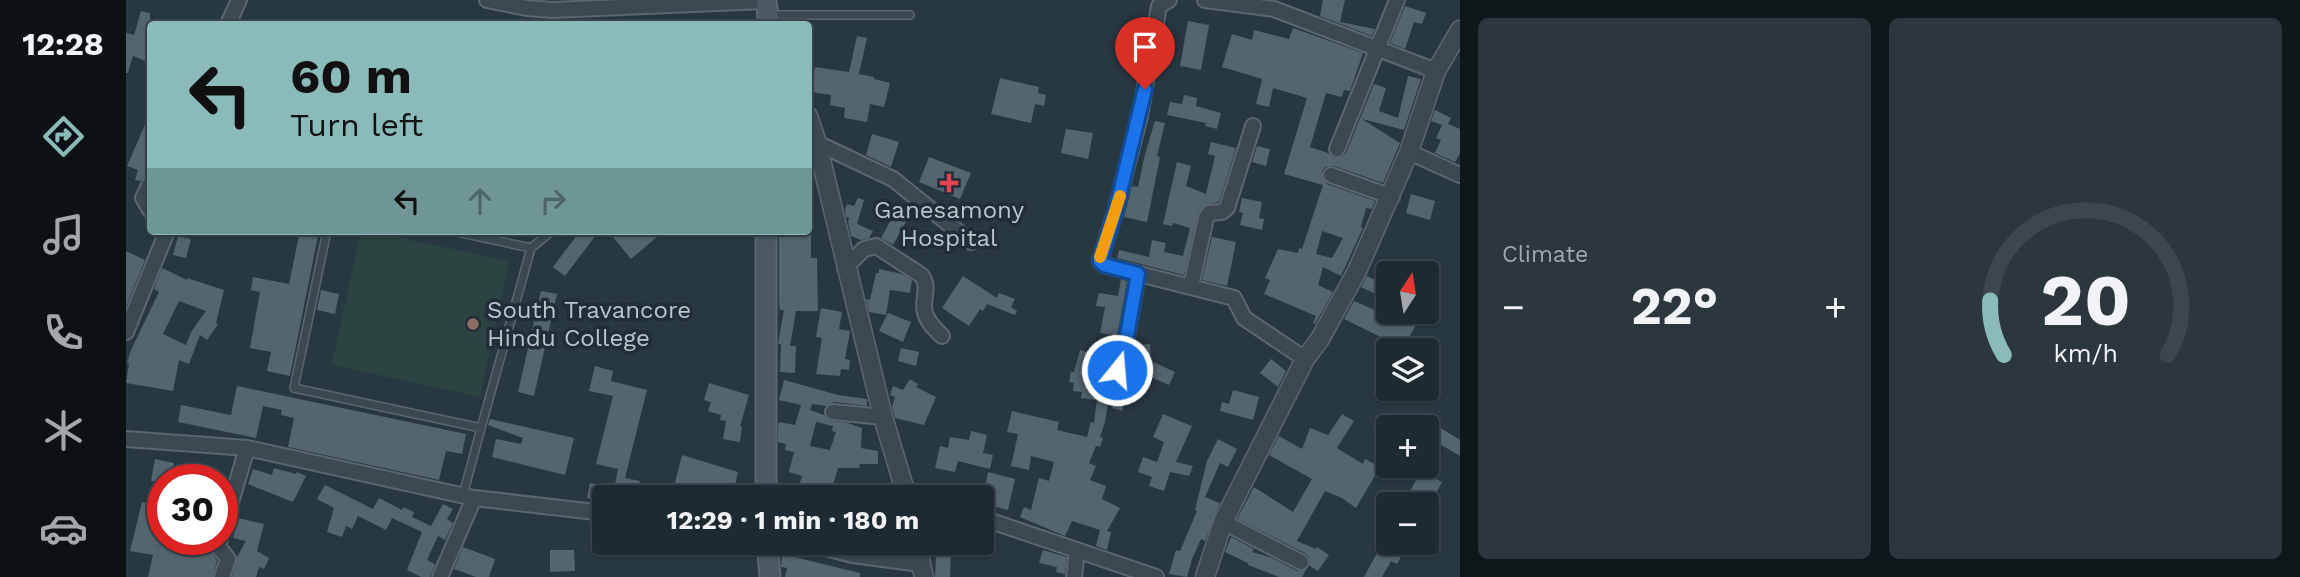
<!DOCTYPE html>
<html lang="en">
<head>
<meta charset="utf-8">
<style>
  body { margin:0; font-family:"Work Sans",sans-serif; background:#2b363d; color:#f1f3f6; height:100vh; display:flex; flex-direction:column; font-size:26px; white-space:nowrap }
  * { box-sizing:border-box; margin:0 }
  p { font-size:23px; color:#a1a7ab }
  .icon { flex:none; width:38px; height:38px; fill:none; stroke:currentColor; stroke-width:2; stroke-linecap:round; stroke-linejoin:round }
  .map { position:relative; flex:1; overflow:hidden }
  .side { display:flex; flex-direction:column; gap:18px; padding:18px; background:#10171b; width:840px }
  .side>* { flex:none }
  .banner { position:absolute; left:21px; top:21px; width:665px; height:214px; border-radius:7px; box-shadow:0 2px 5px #0004,0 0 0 2px #3c464d; background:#8bbbb9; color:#111; overflow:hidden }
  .needle { width:46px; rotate:12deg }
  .buttons { position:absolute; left:1250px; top:261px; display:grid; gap:14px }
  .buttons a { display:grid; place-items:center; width:63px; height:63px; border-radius:7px; background:#1e2a31; box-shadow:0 2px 5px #0004,0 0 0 2px #3c464d; font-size:35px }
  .speed { position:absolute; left:21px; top:464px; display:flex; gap:14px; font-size:35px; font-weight:700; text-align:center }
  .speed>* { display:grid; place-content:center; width:91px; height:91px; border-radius:50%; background:#1e2a31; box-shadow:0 2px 5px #0004,0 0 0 2px #3c464d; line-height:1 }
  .speed .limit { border:10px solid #d22; background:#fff; color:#111 }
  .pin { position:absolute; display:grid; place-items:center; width:60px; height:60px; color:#fff; margin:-72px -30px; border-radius:50% 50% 50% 0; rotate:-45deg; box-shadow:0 0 7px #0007 }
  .pin .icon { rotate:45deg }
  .me { position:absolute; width:77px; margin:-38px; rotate:17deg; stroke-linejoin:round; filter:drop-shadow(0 0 5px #0008) }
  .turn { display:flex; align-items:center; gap:24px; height:147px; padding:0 28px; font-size:32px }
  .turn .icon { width:91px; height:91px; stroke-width:2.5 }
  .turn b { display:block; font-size:49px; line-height:60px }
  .lanes { display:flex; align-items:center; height:66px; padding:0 28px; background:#0003; justify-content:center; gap:35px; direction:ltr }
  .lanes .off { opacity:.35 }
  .big { font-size:52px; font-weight:700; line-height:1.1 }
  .side .card { flex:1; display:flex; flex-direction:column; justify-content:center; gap:10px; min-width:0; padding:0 24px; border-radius:10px; background:#2b363d }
  .side .dial { align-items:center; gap:0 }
  .dial svg { height:182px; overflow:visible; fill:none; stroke:#3c464d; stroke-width:7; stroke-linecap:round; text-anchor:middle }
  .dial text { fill:#f1f3f6; stroke:none }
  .heat { display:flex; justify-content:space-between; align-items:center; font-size:38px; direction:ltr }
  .side .tiles { flex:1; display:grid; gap:18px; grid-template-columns:repeat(2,1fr) }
  .trip { position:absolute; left:466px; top:485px; width:402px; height:70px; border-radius:7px; background:#1e2a31; box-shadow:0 2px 5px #0004,0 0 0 2px #3c464d; font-weight:700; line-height:70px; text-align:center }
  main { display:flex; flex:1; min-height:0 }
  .tabs { display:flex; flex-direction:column; width:126px; justify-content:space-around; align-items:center; background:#0c1114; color:#a1a7ab }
  .tabs .icon { width:49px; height:49px }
  .tabs .on { color:#8bbbb9 }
  .tabs b { font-size:32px; color:#f1f3f6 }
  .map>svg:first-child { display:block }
</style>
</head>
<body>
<main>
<nav class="tabs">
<b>12:28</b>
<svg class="icon on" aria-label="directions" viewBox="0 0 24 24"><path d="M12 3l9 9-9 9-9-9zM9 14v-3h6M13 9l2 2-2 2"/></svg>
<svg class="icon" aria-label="music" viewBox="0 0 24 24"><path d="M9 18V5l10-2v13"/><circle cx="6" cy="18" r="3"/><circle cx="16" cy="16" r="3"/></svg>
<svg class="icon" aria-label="phone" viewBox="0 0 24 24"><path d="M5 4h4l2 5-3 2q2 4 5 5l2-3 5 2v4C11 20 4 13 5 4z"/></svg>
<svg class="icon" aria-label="climate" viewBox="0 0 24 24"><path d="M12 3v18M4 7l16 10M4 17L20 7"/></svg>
<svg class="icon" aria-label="car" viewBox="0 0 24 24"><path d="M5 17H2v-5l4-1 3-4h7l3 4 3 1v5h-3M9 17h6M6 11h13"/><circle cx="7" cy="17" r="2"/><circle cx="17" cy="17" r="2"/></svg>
</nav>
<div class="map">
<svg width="1334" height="577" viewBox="0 0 1334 577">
  <rect width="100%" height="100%" fill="#283841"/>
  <path fill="#2b4441" d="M235 231H244L383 261 354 397 206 365Z"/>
  <path fill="#53656e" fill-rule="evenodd" d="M1197 0H1219L1214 22 1249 29 1246 36 1194 16Z
    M1279 6 1300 13 1296 24 1288 22 1279 49 1264 43Z
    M15 11 24 13V63L7 56 2 73H0V33L8 35Z
    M1062 21 1083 25 1075 70 1054 66Z
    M1167 28 1237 53 1224 91 1218 90 1216 97 1200 93 1184 147 1202 153 1208 158 1216 157 1220 153 1248 84 1260 88 1253 111 1272 118 1282 76 1295 79 1278 130 1236 119 1274 143 1257 183 1208 166 1199 167 1196 171V177L1201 184 1249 201 1246 209 1240 208 1235 227 1237 228 1215 276 1197 267 1192 285 1207 292 1189 324 1187 323 1190 316 1138 294 1144 280 1139 278 1152 249 1172 253 1173 248 1176 249 1197 185 1158 174 1181 98 1147 88 1143 107 1130 104 1136 79 1096 67 1106 34 1126 40 1128 30 1163 39ZM1196 231 1217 238 1206 258 1190 254Z
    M731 36 741 38 733 74 748 77V79L764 83 758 107 744 104 741 122 718 118 719 108 704 105 705 95 685 92 689 67 723 72Z
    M874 78 913 87 912 93 920 95 918 106 909 104 905 123 865 114Z
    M1058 95 1071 98 1070 106 1095 113 1091 129 1079 126 1080 123 1041 115 1044 102 1056 104Z
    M1309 110 1325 118 1322 124 1334 129V153L1329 162 1309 153 1315 140 1310 138 1316 125 1305 121Z
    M24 113V174L18 176 14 181 9 180 12 170 1 166Z
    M1029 121 1039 123 1031 156 1034 157 1021 222 998 217 1006 186 1012 187 1019 154Z
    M940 129 967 133 962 159 935 153Z
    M746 134 773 142 765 167 740 155Z
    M1085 142 1110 148 1093 202 1079 205 1072 213 1058 275 991 258 993 250 1023 257 1026 240 1040 243 1038 252 1057 256 1064 228 1047 223 1046 226 1037 224 1051 162 1065 166 1060 186 1080 194 1089 156 1082 154Z
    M1131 146 1144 149 1140 166 1126 162Z
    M803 157 845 173 834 199 793 182Z
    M1285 194 1309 201 1304 220 1280 213Z
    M732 198 738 200 731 224 747 231 743 238 735 240 725 236 722 222 723 218 720 217 719 210 721 204 728 206Z
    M1116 198 1136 202 1133 218 1138 219 1136 230 1114 225 1117 213 1113 212Z
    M772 207 784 214 767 245 755 238Z
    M174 231H193L164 376 141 371 145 352 124 348 134 292 125 290 127 277 163 284Z
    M454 231H473L439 276 427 267Z
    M482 231H538L505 259Z
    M653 231H685V258H691L692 311H670L664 346H670L669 373 654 372 655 344H652L658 310H654L653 301Z
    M52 236 65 239 60 258 47 255Z
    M1086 237 1110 242 1101 286 1076 280Z
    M0 251 19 260 0 307Z
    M36 268 61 280V278L98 290 90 323 92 324 81 340 74 335 63 364 53 360 47 391 0 383 3 364 1 363 5 350 33 292 28 289ZM53 301 80 311 65 332 60 345 37 334Z
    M753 269 776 274 786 280 784 293 764 290 760 315 743 312 740 299 744 300 750 273H753Z
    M837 276 871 298 873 293 889 299 885 307 891 311 889 315 861 304 857 311 854 309 843 326 816 308Z
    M1241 276 1262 286V300L1235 287Z
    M995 279 1001 281 991 336 974 333 979 307 970 306 973 293 992 296Z
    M195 290 213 294 209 314 191 310Z
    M415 291 431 294 408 396 392 392Z
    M1228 301 1263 316 1264 312H1297L1277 348 1218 319Z
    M695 308 716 312 713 329 724 331 719 359 724 360 723 370 715 369 714 376 690 374 696 338 690 337Z
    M762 313 785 322 777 342 753 331Z
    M1024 344 1025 361 1049 372 1043 385 1018 374 1017 376 1014 375 1007 391 1004 389 996 411 986 408 1007 355 1015 358 1014 345Z
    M775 348 793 352 790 366 772 361Z
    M954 350 970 354V351L987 354 982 367V372L986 378 979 422 974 437 977 438 974 447 970 446 963 463 970 466 964 480 980 486 976 499 994 508 981 531 985 532 981 550 970 546 974 530 946 521 939 536 894 517 898 507 905 510 913 478 923 481 928 462 905 456 903 470 885 466 892 434 881 432 886 411 933 422 931 430 961 437 965 422 968 423 971 400 955 398 956 392 947 391 948 383 943 382 945 372H948Z
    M1145 359 1160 371 1152 387 1134 373Z
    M469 366 487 371 485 381 521 390 499 478 514 481 511 492 497 488 496 492 488 490 492 469 470 464 487 396 463 391Z
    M784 379 792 384 790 387 810 397 798 425 769 418 766 407 769 397 764 395 767 386 777 390Z
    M658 380 712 395 741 399V406L708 402 700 406 686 404 684 410 698 415 705 421 722 423 736 428 735 448 752 451V464H734L733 468H712L707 485 739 495 738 497H670L676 476 663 472 668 452 659 450 660 444 652 442V427L653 422 669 425 675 405 653 400ZM690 422 707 426 706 431 710 432 704 450 684 446Z
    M583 383 623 395 614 426 616 427 614 442 597 439 600 421 594 420 595 415 582 411 585 402 578 400Z
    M111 386 340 434 336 454 320 451 313 480 162 447 168 418 155 415 156 410 137 406 130 438 52 422 55 405 105 415Z
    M1107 390 1133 397 1127 420 1094 411 1096 402 1103 404Z
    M1037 414 1066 426 1050 462 1067 466 1063 476 1044 472 1038 491 1023 486 1026 477 1012 472 1017 457 1031 462 1038 442 1027 437Z
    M1216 414 1228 421 1211 448 1237 464 1239 459 1254 467 1230 508 1216 498 1199 491 1171 541 1190 549 1191 547 1203 555 1192 571 1184 566 1183 557 1179 553 1111 519 1128 487 1167 512 1186 479 1143 455 1153 436 1176 449 1184 428 1202 435Z
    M364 419 448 438 439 475 366 457 370 439 395 444 397 438 362 425Z
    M1305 422 1334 440V456L1300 436V430Z
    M845 431 861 435 857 453 867 455 864 469 832 461 829 472 809 468 814 446 822 448 824 437 843 440Z
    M1092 439 1111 449 1102 467 1094 463 1079 497 1094 503 1079 541 1075 539 1066 559 1061 577 1043 574 1050 550 1054 551 1071 511 1069 510 1081 461Z
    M556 455 612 472 607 494 592 491 590 497H551L553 491 547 490Z
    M29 459 48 463 45 480H37V483L25 481Z
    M148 468 170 474 171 472 180 476 167 502 122 484 127 469 146 475Z
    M1295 471 1316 482 1304 504H1277Z
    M862 472 889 479 882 510 856 503Z
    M464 483 480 486 478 501 461 498Z
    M199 485 247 509 253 498 276 510 277 507 288 512 286 517 305 526 317 504 327 509 321 519 327 523 319 540 312 536 301 560 309 564 304 577H295L281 570 296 532 266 518 260 530 232 516 226 529 220 526 216 537 201 532 208 508 191 499Z
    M16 502 37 507V539H84L83 548 91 561 87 577H22L27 555 4 551Z
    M112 518 138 524 131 551 143 558 138 569 133 567 130 577H106L111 557 120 541 107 538Z
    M1105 537 1128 549 1126 552 1144 557 1171 571 1180 570 1176 577H1153L1122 565V563L1099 552Z
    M802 542H818V553L825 554 824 577H809L810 555 804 554Z
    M1257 542H1283L1271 564 1265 561 1256 577H1238Z
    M337 547 369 559 363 577H350L328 569Z
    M424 550H448L449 571 424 572Z
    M917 550 941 557 939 574 930 572 931 567 913 563Z
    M656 554 734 573V577H659L661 568 655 567Z"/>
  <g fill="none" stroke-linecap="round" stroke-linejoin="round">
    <g stroke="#5a676e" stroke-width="10">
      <path id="service" d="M643 15H784
        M201 231 168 388 355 428 405 248 326 231
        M405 248 426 231
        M337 495 355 428"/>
    </g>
    <g stroke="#5a676e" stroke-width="18">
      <path id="minor" d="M361 0 401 8 426 10 640 1
        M1043 0 1033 6 1014 116 990 209 974 261 978 265 1108 298 1118 318 1179 359
        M1079 0 1148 9 1310 71
        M102 24 113 0
        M691 143 767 179 845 242
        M1211 149 1271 0
        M1283 152 1334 175
        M1205 175 1266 197
        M24 183 17 198 24 210
        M719 268 738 249 750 246 795 275C805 287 795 300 799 313 802 323 809 329 816 336
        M1065 286 1080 218 1083 213 1096 212 1101 208 1127 126
        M0 332 40 234 38 231
        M991 370 998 352 1012 274
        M707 412 757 417
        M0 439 121 448 348 498 478 513
        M779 491 796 497
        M856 518 1030 577
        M1097 522 1175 562
        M96 533 121 448
        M94 539 92 546 102 559 96 577
        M674 542 727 555 794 564
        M314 577 348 498
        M948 577 951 550"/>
    </g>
    <g stroke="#5a676e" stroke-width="21">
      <path id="tertiary" d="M682 116 691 143 757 417 781 497
        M790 542 798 577
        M1079 577 1097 522 1179 359 1194 339 1231 271 1283 152 1310 71 1334 30"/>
    </g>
    <g stroke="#5a676e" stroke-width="23">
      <path id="secondary" d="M640 0 643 24
        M640 497V231
        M641 542 644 577"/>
    </g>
    <use href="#service" stroke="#3c4951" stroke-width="7"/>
    <use href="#minor" stroke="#3c4951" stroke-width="14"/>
    <use href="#tertiary" stroke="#3c4951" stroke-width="18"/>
    <use href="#secondary" stroke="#4a5964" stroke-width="19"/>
  </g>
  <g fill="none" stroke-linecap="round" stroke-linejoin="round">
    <g stroke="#114b97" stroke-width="18">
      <path id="route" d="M991 370 998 352 1012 274 978 265 974 261 990 209 1019 89"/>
    </g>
    <use href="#route" stroke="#1a73e8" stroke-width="12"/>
    <path stroke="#f59e0b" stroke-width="12" d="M974 257 994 196"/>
  </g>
  <path fill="#e0444e" stroke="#212e37" stroke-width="2.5" d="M819.5 172.5h7v7h7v7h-7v7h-7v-7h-7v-7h7z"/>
  <circle fill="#8d6e63" stroke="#212e37" stroke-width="2.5" cx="347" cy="324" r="7"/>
  <g text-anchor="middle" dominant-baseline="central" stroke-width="7" stroke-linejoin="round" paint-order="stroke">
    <g font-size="24" fill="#b9c4cb" stroke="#212e37">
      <text x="823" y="210">Ganesamony<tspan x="823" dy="28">Hospital</tspan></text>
      <text x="361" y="310" text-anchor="start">South Travancore<tspan x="361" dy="28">Hindu College</tspan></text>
    </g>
  </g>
</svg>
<div class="buttons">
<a><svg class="needle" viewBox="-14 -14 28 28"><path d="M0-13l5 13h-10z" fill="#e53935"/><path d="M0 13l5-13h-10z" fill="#a1a7ab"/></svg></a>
<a><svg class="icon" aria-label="layers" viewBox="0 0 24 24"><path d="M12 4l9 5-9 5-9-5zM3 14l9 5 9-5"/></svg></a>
<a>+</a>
<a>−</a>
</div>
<div class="speed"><div class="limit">30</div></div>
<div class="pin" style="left:1019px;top:89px;background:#d93025"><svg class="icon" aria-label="arrive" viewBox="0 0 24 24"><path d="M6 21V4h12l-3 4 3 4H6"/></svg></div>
<svg class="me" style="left:991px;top:370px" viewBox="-20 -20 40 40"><circle r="17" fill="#1a73e8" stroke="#fff" stroke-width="3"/><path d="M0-11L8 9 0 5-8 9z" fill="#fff"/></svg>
<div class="trip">12:29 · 1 min · 180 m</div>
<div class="banner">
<div class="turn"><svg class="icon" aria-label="left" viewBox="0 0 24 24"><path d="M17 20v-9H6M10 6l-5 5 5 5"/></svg><div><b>60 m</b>Turn left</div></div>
<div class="lanes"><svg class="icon" aria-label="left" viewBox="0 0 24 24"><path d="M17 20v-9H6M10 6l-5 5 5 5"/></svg><svg class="icon off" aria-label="ahead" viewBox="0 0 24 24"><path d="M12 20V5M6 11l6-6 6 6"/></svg><svg class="icon off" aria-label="right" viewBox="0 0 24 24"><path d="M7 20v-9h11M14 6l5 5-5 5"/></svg></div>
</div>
</div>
<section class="side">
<div class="tiles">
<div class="card"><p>Climate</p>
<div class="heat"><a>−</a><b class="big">22°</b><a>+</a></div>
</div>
<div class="card dial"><svg viewBox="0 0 100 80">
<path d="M14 69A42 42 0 1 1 86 69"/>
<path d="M14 69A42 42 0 0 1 8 45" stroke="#8bbbb9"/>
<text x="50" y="56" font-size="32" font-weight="700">20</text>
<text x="50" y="72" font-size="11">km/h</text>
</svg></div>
</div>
</section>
</main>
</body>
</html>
